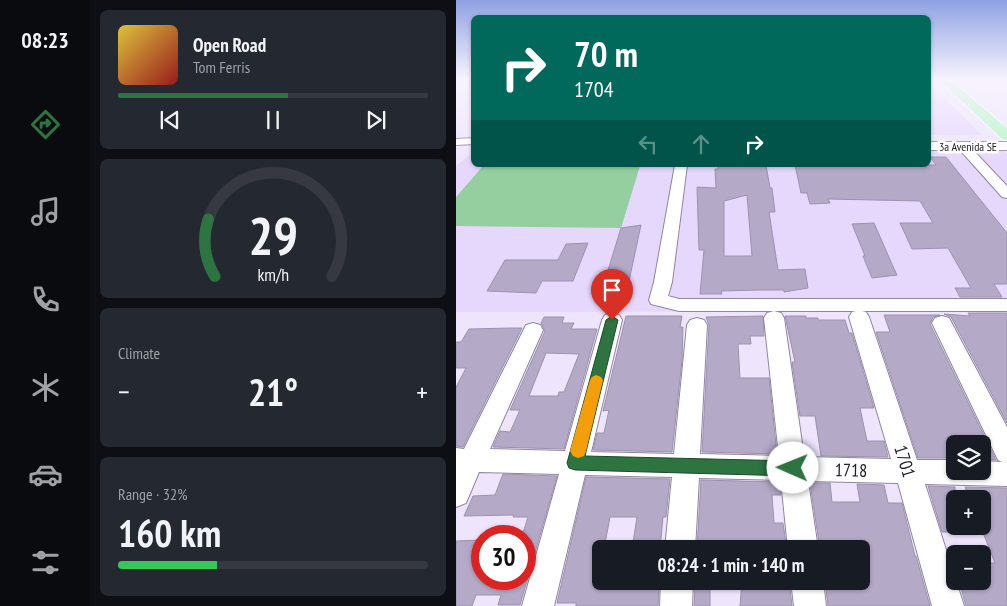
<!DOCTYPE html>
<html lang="en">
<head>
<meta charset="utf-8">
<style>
  body { margin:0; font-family:"PT Sans Narrow",sans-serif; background:#242831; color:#f1f3f6; height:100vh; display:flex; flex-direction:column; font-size:19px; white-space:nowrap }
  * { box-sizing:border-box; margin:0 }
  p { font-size:16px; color:#9ea1a6 }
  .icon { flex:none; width:28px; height:28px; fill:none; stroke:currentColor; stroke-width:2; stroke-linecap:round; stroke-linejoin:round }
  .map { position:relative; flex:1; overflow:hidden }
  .drawer { display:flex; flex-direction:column; gap:10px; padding:10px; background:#0d0f14; width:366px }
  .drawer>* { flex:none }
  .banner { position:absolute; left:15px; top:15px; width:460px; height:152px; border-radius:8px; box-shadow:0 1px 4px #0004; background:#00695c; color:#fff; overflow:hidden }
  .buttons { position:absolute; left:490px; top:435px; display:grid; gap:10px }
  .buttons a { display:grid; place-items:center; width:45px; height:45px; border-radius:8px; background:#171b24; box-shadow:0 1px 4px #0004; font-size:25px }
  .speed { position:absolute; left:15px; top:525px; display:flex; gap:10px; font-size:25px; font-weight:700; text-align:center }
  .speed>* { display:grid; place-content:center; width:65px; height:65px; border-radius:50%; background:#171b24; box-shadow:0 1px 4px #0004; line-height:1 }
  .speed .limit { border:8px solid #d22; background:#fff; color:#111 }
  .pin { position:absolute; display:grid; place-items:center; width:42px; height:42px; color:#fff; margin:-51px -21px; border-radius:50% 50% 50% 0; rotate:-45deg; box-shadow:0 0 5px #0007 }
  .pin .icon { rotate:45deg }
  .me { position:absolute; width:55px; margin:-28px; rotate:271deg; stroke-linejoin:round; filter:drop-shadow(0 0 4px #0008) }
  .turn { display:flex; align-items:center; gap:18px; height:105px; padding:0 20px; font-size:22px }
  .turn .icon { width:65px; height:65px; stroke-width:2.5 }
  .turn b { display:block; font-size:35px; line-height:42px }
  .lanes { display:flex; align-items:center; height:48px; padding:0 20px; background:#0003; justify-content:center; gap:25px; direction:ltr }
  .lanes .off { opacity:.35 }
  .big { font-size:38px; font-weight:700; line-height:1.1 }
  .drawer .tile { flex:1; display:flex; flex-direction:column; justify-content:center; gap:8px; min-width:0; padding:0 18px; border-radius:8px; background:#242831 }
  .drawer .dial { align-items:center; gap:0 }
  .dial svg { height:130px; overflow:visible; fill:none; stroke:#363941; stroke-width:7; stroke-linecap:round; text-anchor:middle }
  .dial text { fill:#f1f3f6; stroke:none }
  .song { display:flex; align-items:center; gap:15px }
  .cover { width:60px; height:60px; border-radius:8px; background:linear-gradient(135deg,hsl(50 70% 55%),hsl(0 70% 35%)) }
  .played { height:5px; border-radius:2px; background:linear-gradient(90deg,#2d7440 55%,#363941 55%) }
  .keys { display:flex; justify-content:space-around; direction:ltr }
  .heat { display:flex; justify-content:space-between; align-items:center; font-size:28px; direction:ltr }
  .charge { height:8px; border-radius:4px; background:linear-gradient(90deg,#34c759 32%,#363941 0) }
  .trip { position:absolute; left:136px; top:540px; width:278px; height:50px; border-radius:8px; background:#171b24; box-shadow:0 1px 4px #0004; font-weight:700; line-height:50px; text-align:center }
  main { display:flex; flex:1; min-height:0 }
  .tab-bar { display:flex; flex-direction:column; width:90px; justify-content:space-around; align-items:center; background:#090b0e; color:#9ea1a6 }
  .tab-bar .icon { width:35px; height:35px }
  .tab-bar .on { color:#2d7440 }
  .tab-bar b { font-size:22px; color:#f1f3f6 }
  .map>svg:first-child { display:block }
</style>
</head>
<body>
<main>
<nav class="tab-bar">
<b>08:23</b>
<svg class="icon on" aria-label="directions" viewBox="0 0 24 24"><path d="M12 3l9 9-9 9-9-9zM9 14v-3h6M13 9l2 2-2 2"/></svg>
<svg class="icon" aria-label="music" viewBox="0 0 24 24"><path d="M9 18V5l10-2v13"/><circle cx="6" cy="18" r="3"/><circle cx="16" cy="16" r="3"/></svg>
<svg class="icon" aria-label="phone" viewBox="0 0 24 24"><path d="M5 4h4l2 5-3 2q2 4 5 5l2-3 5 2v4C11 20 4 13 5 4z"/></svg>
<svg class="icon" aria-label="climate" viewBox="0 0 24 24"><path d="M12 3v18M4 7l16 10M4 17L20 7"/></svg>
<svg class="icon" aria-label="car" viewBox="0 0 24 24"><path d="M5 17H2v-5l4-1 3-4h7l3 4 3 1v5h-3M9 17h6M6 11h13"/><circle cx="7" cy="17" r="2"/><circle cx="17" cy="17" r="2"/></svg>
<svg class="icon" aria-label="filters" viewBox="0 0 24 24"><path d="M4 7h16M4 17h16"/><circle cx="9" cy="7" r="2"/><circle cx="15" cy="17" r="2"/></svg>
</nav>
<section class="drawer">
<div class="tile">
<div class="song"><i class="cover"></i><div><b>Open Road</b><p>Tom Ferris</p></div></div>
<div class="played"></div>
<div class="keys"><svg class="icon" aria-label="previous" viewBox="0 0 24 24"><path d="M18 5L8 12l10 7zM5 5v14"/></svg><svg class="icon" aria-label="pause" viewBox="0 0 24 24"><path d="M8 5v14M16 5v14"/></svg><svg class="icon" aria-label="next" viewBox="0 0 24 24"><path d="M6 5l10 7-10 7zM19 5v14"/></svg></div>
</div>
<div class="tile dial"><svg viewBox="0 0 100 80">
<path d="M14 69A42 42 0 1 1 86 69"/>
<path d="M14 69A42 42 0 0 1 10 34" stroke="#2d7440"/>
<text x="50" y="56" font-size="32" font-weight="700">29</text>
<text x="50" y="72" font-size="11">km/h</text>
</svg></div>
<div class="tile"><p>Climate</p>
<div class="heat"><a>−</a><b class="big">21°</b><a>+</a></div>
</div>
<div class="tile"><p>Range · 32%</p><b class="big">160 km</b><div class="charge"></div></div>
</section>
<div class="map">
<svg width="551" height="606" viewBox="0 0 551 606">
  <rect width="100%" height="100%" fill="#eee5fd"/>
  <path fill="#e6d7fd" d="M473 82 526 135H473Z
    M545 148 551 154V311L0 312V166L17 152 18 165H472L473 149Z"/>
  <path fill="#95cf9f" d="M27 166H184L165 228 0 226V197Z"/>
  <path fill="#b4a9c6" stroke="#9c92ae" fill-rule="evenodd" d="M474 157H490L551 233V284H538L546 297H504L499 288H515L492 248 456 249 444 223H477L464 201 372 199 374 203 354 204 351 193H345L339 165H480Z
    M262 165H310L314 188H316L319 212H313L322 270 349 269 352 288 328 292V290H302L265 291 266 294H244L248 250H243L241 187 260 188 259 169H262ZM291 195 296 256H268V201Z
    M418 223 435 262 441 275 416 278 407 256H409L396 224Z
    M185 225 173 281 149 280 165 228Z
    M132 243 117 281H86L80 293 31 291 49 260H102L110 244Z
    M512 313H551V423L495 317 488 314 514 316Z
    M428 315H484L477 317 474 324 540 460 526 459V444H499V458H462L420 332H434Z
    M170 316H226L224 327H227L226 360 216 452 137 450 141 433H148L153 410 147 411Z
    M307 316 308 336H294L295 344H282L284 378H313L321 454 246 452 253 325 250 317Z
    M329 316H350V318H362V320H389L393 333H396L418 408H404L411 441H428L432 457 365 456 359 416H344L336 362H339Z
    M88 317H108L106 323H118L115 329H141L108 449 37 447 44 431 54 432 64 410H54L89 331 85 323ZM90 353 123 354 108 392H103L102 396H73Z
    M55 328H66L7 447 0 446V387L10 368H0V342H5L13 329Z
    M47 474 101 476 64 605H42L45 595H20L16 606H0V541L25 540 20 554 26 553V579H69V536H66L72 517H57L58 515 8 516 17 496 39 495Z
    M130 477 214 479 210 517H207L204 549H176L181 517H154L148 549H145V581H168L167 586 203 585 202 606H120V603H101Z
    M245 480 323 482 325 495H316L318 523H327L330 544H327V549H241Z
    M354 483H374L376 502H404L401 484 428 485 432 503H446L459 556H460L474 606H372L369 581H405V549H364Z
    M472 486 499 487V532H486Z
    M509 487 551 488V606H510L503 581H526V563H539L526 530V499H514Z
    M286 581H333L336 606H284Z
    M239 588H254V606H238Z"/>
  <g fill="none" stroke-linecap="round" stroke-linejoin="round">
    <g stroke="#9085a1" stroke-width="2">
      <path id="minor" d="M18 138V144L0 145V139Z
        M472 142H551V150H517L551 186V198L546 197 504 150H472Z
        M219 165H231L216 282 212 296 223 299H551V311H406L410 312 413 317 461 460H499V471H526V461L546 462 542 460 476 323 479 318 486 316 493 318 551 427V486L469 484 508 606H476L442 483 352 481 362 549H332L325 480 243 478 239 549H209L216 477 129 475 98 606H66L103 474 23 472 10 503 0 507V448L8 449 70 325 77 323 84 325 87 330 34 449 109 451 146 320 149 315 156 313 163 315 166 320 135 452 218 454 231 325 234 320 241 318 248 320 251 325 244 454 323 456 308 318 311 313 318 311 325 313 328 318 348 457 435 459 393 317 396 312 400 311H223L195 304 193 300 198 282Z
        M205 581H237L236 606H204Z
        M335 581H367L370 606H338Z"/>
    </g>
    <g stroke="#fff" stroke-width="2">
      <path id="major" d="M482 79H493L551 128V140L546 139Z"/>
    </g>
    <use href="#minor" fill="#fff" fill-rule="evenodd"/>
    <use href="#major" fill="#b2f8c2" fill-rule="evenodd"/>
  </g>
  <linearGradient id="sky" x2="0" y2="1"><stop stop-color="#8ea1e2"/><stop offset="0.48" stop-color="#f7f3fe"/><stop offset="1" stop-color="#f7f3fe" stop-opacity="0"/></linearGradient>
  <rect width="551" height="164" fill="url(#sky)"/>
  <path fill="#2d7440" stroke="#1d4b2a" d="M156 316 162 320 129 456 337 461 342 463 345 468 342 474 337 476 119 470 113 468 111 463 150 320Z"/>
  <path fill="#f59e0b" d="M140 375 145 377 147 380 130 451 128 456 122 458 117 456 114 451 134 380 136 377Z"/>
  <g text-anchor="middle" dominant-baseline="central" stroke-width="5" stroke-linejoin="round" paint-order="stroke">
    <g font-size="12" fill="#24202b" stroke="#fff">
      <text x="512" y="146">3a Avenida SE</text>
    </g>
    <g font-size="18" fill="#24202b" stroke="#fff">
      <text transform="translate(449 461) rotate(73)">1701</text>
      <text transform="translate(395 470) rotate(1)">1718</text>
    </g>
  </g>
</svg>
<div class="buttons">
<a><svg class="icon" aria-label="layers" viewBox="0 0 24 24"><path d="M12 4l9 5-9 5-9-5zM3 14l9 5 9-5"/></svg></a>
<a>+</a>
<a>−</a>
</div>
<div class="speed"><div class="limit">30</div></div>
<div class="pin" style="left:156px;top:320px;background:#d93025"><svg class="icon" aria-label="arrive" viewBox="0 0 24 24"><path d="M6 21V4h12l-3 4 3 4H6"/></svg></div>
<svg class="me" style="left:337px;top:468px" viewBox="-20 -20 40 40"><circle r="19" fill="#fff"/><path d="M0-13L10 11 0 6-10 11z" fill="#2d7440"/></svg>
<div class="trip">08:24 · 1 min · 140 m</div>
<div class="banner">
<div class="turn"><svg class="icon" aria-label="right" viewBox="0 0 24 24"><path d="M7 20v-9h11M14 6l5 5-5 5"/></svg><div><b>70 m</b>1704</div></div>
<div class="lanes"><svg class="icon off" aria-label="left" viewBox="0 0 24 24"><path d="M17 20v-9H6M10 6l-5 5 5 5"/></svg><svg class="icon off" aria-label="ahead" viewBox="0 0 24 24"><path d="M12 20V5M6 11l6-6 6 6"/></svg><svg class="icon" aria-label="right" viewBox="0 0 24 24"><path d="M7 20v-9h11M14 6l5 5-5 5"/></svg></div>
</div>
</div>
</main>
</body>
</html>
